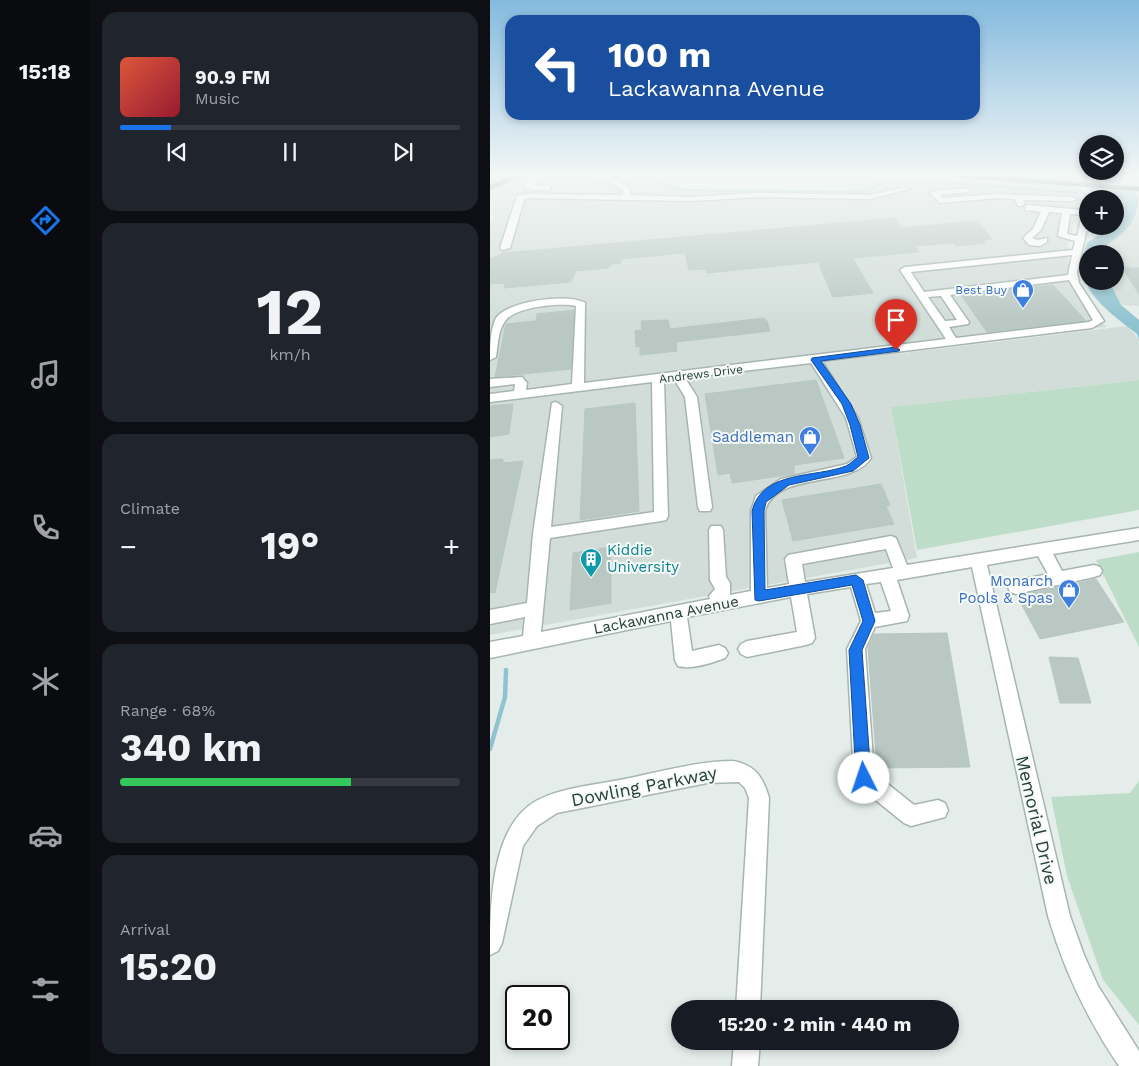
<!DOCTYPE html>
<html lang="en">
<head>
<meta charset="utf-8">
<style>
  body { margin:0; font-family:"Work Sans",sans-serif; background:#20242c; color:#f1f3f6; height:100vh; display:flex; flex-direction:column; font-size:19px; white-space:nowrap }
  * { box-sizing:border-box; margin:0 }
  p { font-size:16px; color:#9ea1a6 }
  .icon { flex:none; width:28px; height:28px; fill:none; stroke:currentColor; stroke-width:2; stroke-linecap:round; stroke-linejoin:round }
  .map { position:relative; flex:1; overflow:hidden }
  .sheet { display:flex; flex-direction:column; gap:12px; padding:12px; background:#0d0f14; width:400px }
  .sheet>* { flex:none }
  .hud { position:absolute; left:15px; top:15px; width:475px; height:105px; border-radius:15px; box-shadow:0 2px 8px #0003; background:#1a4fa0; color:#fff; overflow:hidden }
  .controls { position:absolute; left:589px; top:135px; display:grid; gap:10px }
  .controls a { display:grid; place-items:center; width:45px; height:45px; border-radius:50%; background:#171b24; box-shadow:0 2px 8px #0003; font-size:25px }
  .speed { position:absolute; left:15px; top:985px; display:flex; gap:10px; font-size:25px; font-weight:700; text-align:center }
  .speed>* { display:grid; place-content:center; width:65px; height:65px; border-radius:50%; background:#171b24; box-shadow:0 2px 8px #0003; line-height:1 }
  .speed .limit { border:2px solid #111; border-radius:8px; background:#fff; color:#111 }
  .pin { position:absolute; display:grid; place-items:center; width:42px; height:42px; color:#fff; margin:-51px -21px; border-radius:50% 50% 50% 0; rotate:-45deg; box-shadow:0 0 5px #0007 }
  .pin .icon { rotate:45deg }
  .me { position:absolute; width:55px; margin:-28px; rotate:356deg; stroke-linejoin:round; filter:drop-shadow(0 0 4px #0008) }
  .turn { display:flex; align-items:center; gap:18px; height:105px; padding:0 20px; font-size:22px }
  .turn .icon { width:65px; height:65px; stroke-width:2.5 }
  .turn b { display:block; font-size:35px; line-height:42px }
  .big { font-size:38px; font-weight:700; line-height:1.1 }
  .sheet .card { flex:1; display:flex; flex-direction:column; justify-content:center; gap:8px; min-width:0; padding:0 18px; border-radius:15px; background:#20242c }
  .sheet .dial { align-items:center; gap:0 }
  .dial b { font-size:65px; line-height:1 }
  .song { display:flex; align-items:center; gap:15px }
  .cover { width:60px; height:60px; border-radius:8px; background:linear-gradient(135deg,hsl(10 70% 55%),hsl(350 70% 35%)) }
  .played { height:5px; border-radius:2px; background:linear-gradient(90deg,#1a73e8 15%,#363941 15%) }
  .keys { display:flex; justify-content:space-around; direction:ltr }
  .heat { display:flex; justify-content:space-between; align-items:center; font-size:28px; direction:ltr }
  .charge { height:8px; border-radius:4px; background:linear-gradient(90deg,#34c759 68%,#363941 0) }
  .trip { position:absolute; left:181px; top:1000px; width:288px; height:50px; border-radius:25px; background:#171b24; box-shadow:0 2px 8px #0003; font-weight:700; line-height:50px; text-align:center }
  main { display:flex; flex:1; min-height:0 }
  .dock { display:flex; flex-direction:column; width:90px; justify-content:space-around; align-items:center; background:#090b0e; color:#9ea1a6 }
  .dock .icon { width:35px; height:35px }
  .dock .selected { color:#1a73e8 }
  .dock b { font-size:22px; color:#f1f3f6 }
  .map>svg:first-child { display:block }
</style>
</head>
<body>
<main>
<nav class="dock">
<b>15:18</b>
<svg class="icon selected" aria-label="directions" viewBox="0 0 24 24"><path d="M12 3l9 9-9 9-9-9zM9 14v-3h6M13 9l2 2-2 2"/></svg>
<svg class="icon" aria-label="music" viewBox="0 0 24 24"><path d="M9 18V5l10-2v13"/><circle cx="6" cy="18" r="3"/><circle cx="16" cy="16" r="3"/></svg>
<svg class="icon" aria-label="phone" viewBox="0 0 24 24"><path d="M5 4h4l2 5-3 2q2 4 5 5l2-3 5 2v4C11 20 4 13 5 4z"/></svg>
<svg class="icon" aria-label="climate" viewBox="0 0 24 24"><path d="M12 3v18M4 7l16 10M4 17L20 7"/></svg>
<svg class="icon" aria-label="car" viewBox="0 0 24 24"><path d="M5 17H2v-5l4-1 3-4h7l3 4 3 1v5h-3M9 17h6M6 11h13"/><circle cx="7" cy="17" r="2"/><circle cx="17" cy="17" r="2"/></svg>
<svg class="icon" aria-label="filters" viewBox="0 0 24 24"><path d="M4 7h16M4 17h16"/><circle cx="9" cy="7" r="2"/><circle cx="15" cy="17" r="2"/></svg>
</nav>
<section class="sheet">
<div class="card">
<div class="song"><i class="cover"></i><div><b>90.9 FM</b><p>Music</p></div></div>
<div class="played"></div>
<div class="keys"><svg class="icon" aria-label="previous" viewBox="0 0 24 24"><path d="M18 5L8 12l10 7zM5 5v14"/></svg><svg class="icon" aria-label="pause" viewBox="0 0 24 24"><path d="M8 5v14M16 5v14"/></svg><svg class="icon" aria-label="next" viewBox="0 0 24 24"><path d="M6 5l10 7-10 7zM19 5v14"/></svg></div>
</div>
<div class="card dial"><b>12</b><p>km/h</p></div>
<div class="card"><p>Climate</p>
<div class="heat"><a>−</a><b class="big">19°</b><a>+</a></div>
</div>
<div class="card"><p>Range · 68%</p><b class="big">340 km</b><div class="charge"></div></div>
<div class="card"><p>Arrival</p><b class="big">15:20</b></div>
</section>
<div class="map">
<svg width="649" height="1066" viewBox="0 0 649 1066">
  <rect width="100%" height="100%" fill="#e4edea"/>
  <path fill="#d2ddd9" d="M37 175H186L182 188 199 190 357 192 361 176 592 189 578 247 579 280 616 327 336 353 340 362 637 326 649 339V380L401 407 427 558 0 635V222L3 221V200L0 199V192Z
    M649 211V306L631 305 619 281H625V254H612L613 248 642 223Z"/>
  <path fill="#beddc8" d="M649 380V510L427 550 401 407Z
    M649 552V647L606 560Z
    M649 781V1025L613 980 577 876 561 797 640 793Z"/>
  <path fill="#8fc3d0" d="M609 175H623L648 196C649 224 633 233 613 248L612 254H598V281H619L631 305 649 320V339L647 334C626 317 593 296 592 266 592 258 595 250 597 243L621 226H625V220L633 205Z"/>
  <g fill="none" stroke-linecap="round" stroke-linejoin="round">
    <path stroke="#8fc3d0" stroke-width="2" d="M171 175 173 183 182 188 199 190 370 192 402 180
      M429 180 587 193
      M617 195 632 197"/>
    <path stroke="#8fc3d0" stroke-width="4.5" d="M0 749 15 697 16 670"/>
  </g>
  <path fill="#b9c8c3" stroke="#b7c7c1" d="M405 218 411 228 487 221 502 239 493 240 496 243 466 246 463 243 425 246 429 252 363 258 383 293 343 297 328 262 217 273 216 269 199 270 195 253 130 259 131 263 122 264 118 268 86 271 81 282 14 288 15 283 0 284V259L14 253Z
    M633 268H649V294Z
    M563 285 596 321 497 332 471 295Z
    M84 310 81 369 5 377 16 324 46 321 47 314Z
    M274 318 277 321 280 331 186 342 187 351 150 355V346L146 347 145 331 152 330 151 321 178 320 180 329Z
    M326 380 354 458 304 465V474L242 483 240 473 228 475 215 394Z
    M145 403 149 511 90 520 95 409Z
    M23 404 19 434 0 437V406Z
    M13 459V463L33 461 5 593 0 592V460Z
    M391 484 400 505 396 506 404 524 303 541 292 500Z
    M121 547V603L80 610 83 553Z
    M606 579 634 622 550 639 527 596Z
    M457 633 480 767 387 768 378 648 384 634Z
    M559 657 588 658 601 703H570Z"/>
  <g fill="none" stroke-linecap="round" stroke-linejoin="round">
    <g stroke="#a7b5b1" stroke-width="3">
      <path id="minor" d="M46 175H55L43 185 60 186V190H41L35 187V183Z
        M69 175H112L126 179 140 188V195L201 197 267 193 380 195 415 187 419 189 380 199 267 197 201 201 37 198 34 200 20 248 12 250 10 248 27 196 37 194 132 195 133 191C116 176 94 177 73 177Z
        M203 175H249L245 177H207Z
        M284 175H357L348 179 288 177Z
        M584 181 605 191 606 193 599 195 581 185 580 183Z
        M475 188 479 190 478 192 450 195 452 198 508 194 582 197 586 199 582 201 533 200 535 204 531 206H528L525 199 508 198 450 203 440 193 444 191Z
        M538 205 593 210 598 207V226H618L614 229H597L587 272 589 283 614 321 602 328 332 361 368 418 381 458C362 489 286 470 275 511L277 588 299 584 295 559 298 555 401 536 406 538 417 565 649 528V540L563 554 572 571 604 565 610 567 612 571 610 575 604 577 526 594 520 592 518 587 520 582 558 574 548 556 497 565 580 916 594 955 608 986 649 1051V1066H629C597 1019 574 970 558 916L482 567 407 580 419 616 417 621 385 627 375 649 384 773 424 805 448 800 455 803 458 810 455 817 421 826 414 823 367 785 364 778 357 649 371 621 361 587 317 594 325 638 322 643 316 645 257 657 251 654 248 649 251 644 257 641 307 632 301 597 197 617 202 651 229 645 235 648 238 653 235 658C222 663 200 670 188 666L185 660 181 621 0 658V642L33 636 35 617 0 624V610L37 603 43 534 62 403 66 402 72 406 61 527 164 512 162 382 0 402V394L24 391 25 384 0 387V379L32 377 37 383 36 390 82 384 86 306C71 302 26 307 16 320 8 329 8 345 6 357L0 360C0 346 0 331 6 318 17 301 78 293 95 303L94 383 456 339 410 270 415 267 583 250 585 241 568 236 572 213 559 212 551 230 542 238 548 240 557 238V242L550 246 539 245 533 238 543 229 551 212 535 210V206ZM580 214 592 215 587 236 577 234ZM582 255 578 275 434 292 421 272ZM579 280 603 320 599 322 466 338 459 327 478 324 479 322 460 295ZM451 296 467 320 455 321 438 297ZM321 363 356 418 367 457 357 464 291 479 266 496 261 511V591L240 595V583L236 577 233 530 231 526H221L219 530 220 580 225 589 219 596 220 599 51 632 60 538 171 521 176 520 178 516 174 381 184 379 195 397 208 507 210 511H220L222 507 207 397 195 378ZM396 549 403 568 315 582 312 564ZM391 582 401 611 385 613 376 584Z
        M243 761C265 765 273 777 279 798L270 1009H246L259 798 255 788 249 782 217 783 67 813 47 826 33 846 12 943 8 951 0 955C0 908 0 827 46 801 72 787 106 785 135 779 170 772 207 761 243 761Z
        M244 1041H270L268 1066H242Z"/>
    </g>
    <g stroke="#c2c9c7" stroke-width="3">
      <path id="highway" d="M23 175H33L0 190V185Z
        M460 175H492L649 187V191L464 177Z"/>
    </g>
    <use href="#minor" fill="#fff" fill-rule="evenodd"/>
    <use href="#highway" fill="#316a60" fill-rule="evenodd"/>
  </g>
  <linearGradient id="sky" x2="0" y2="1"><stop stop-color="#84bade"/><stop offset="0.54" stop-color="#f3f7f6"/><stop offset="1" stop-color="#f3f7f6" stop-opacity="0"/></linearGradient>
  <rect width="649" height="324" fill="url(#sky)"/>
  <path fill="#1a73e8" stroke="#114b97" d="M406 347 410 350 409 351 331 361 361 404 370 425 379 458 363 471 299 485 276 502 274 511 275 590 366 575 373 580 385 621 372 650 381 778 379 783 374 785 368 783 366 778 359 650 373 621 362 585 269 601 265 600 262 511C272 470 325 478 356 466 360 464 364 460 368 457L360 425 352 404 321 360 322 358Z"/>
  <defs>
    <g id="shop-pin" transform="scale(1.125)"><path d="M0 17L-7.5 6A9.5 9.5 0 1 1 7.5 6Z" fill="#3f7fe0" stroke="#f5faf7"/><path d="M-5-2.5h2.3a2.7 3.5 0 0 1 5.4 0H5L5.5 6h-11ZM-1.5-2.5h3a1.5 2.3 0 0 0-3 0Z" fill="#fff"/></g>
    <g id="building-pin" transform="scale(1.125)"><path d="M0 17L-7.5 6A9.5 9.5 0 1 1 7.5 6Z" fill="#0f9aa8" stroke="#f5faf7"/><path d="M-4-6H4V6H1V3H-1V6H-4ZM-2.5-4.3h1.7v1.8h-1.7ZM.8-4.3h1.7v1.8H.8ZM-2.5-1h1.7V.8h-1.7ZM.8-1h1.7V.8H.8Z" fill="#fff"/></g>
  </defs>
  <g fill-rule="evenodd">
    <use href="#shop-pin" x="533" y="290"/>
    <use href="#shop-pin" x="320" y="437"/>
    <use href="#building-pin" x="101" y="559"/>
    <use href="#shop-pin" x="579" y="590"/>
  </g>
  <g text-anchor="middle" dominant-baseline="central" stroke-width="4" stroke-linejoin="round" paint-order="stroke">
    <g font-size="12" fill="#366cbe" stroke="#f5faf7" text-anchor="end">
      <text x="517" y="290">Best Buy</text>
    </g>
    <g font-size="12" fill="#243e38" stroke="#f5faf7">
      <text transform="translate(211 374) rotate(-7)">Andrews Drive</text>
    </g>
    <g font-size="15" fill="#366cbe" stroke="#f5faf7" text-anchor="end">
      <text x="304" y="437">Saddleman</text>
      <text x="563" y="581">Monarch<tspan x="563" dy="17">Pools &amp; Spas</tspan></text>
    </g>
    <g font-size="15" fill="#0d838f" stroke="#f5faf7" text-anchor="start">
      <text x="117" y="550">Kiddie<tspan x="117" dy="17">University</tspan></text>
    </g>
    <g font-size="15" fill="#243e38" stroke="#f5faf7">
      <text transform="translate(176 615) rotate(-11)">Lackawanna Avenue</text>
    </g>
    <g font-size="18" fill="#243e38" stroke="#f5faf7">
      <text transform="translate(154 786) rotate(-11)">Dowling Parkway</text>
      <text transform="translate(547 820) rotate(77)">Memorial Drive</text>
    </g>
  </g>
</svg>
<div class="controls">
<a><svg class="icon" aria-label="layers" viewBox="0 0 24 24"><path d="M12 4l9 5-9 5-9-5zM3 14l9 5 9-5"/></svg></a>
<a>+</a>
<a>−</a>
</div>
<div class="speed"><div class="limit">20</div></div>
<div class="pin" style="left:406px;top:350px;background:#d93025"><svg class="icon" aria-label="arrive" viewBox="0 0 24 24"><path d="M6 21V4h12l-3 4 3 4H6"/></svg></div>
<svg class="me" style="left:374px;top:778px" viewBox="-20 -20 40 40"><circle r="19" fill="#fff"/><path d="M0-13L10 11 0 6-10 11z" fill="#1a73e8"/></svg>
<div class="trip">15:20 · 2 min · 440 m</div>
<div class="hud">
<div class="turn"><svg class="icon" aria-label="left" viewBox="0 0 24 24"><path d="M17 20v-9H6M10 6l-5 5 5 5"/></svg><div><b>100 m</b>Lackawanna Avenue</div></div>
</div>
</div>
</main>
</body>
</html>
